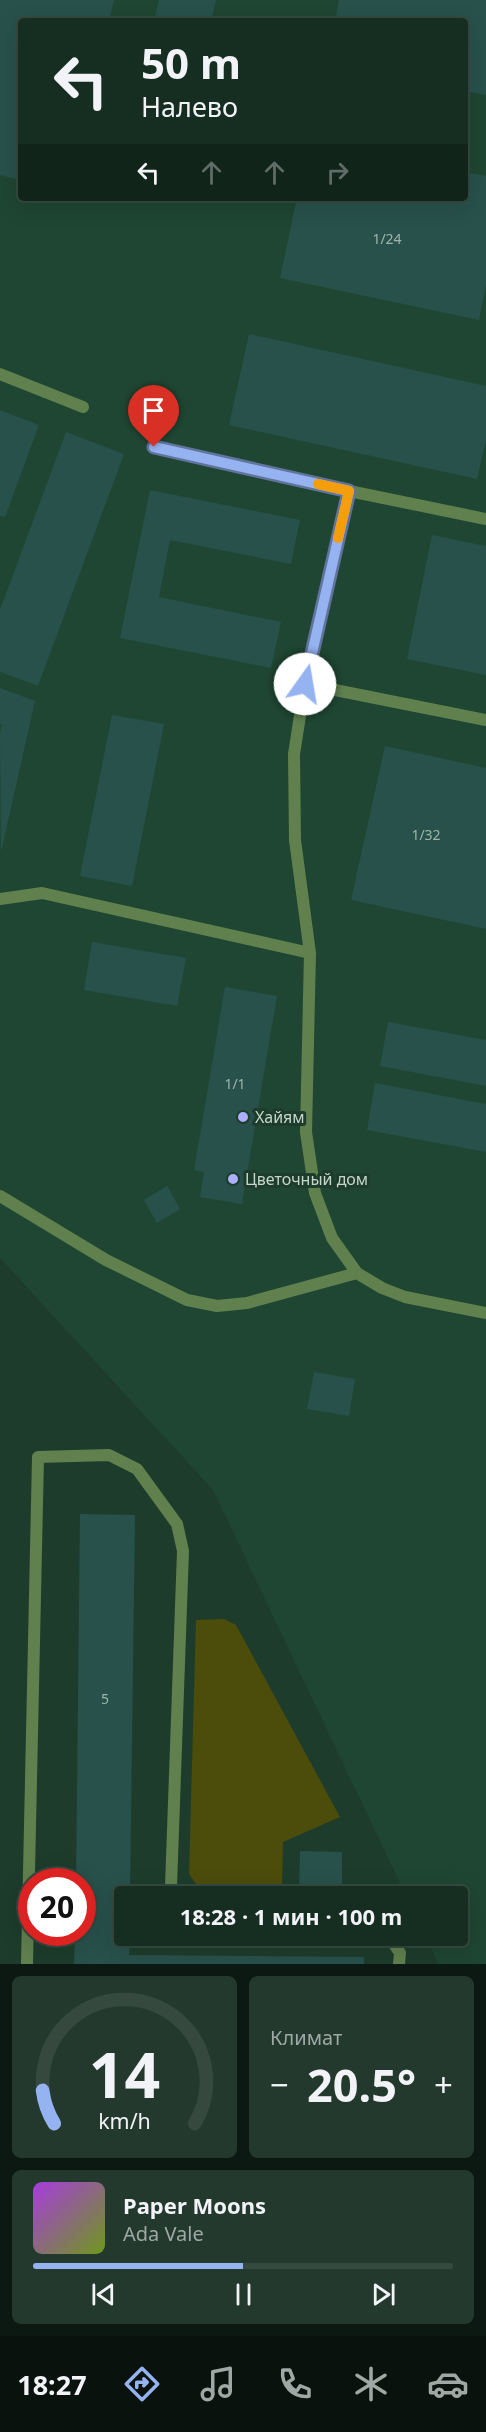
<!DOCTYPE html>
<html lang="ru">
<head>
<meta charset="utf-8">
<style>
  body { margin:0; font-family:"Noto Sans",sans-serif; background:#23392e; color:#f1f3f6; height:100vh; display:flex; flex-direction:column; font-size:22px; white-space:nowrap }
  * { box-sizing:border-box; margin:0 }
  p { font-size:20px; color:#9ea8a5 }
  .icon { flex:none; width:33px; height:33px; fill:none; stroke:currentColor; stroke-width:2; stroke-linecap:round; stroke-linejoin:round }
  .map { position:relative; height:1964px; overflow:hidden }
  .sheet { display:flex; flex-direction:column; gap:12px; padding:12px; background:#0c1912; flex:1 }
  .sheet>* { flex:none }
  .banner { position:absolute; left:18px; top:18px; width:450px; height:183px; border-radius:6px; box-shadow:0 6px 24px #0002,0 0 0 2px #35493f; background:#162d21; color:#f1f3f6; overflow:hidden }
  .speed { position:absolute; left:18px; top:1868px; display:flex; gap:12px; font-size:30px; font-weight:700; text-align:center }
  .speed>* { display:grid; place-content:center; width:78px; height:78px; border-radius:50%; background:#162d21; box-shadow:0 6px 24px #0002,0 0 0 2px #35493f; line-height:1 }
  .speed .limit { border:9px solid #d22; background:#fff; color:#111 }
  .pin { position:absolute; display:grid; place-items:center; width:51px; height:51px; color:#fff; margin:-62px -26px; border-radius:50% 50% 50% 0; rotate:-45deg; box-shadow:0 0 6px #0007 }
  .pin .icon { rotate:45deg }
  .me { position:absolute; width:66px; margin:-33px; rotate:13deg; stroke-linejoin:round; filter:drop-shadow(0 0 4px #0008) }
  .turn { display:flex; align-items:center; gap:21px; height:126px; padding:0 24px; font-size:27px }
  .turn .icon { width:78px; height:78px; stroke-width:2.5 }
  .turn b { display:block; font-size:42px; line-height:51px }
  .lanes { display:flex; align-items:center; height:57px; padding:0 24px; background:#0003; justify-content:center; gap:30px; direction:ltr }
  .lanes .off { opacity:.35 }
  .big { font-size:45px; font-weight:700; line-height:1.1 }
  .sheet .widget { flex:1; display:flex; flex-direction:column; justify-content:center; gap:9px; min-width:0; padding:0 21px; border-radius:9px; background:#23392e }
  .sheet .dial { align-items:center; gap:0 }
  .dial svg { height:156px; overflow:visible; fill:none; stroke:#35493f; stroke-width:7; stroke-linecap:round; text-anchor:middle }
  .dial text { fill:#f1f3f6; stroke:none }
  .song { display:flex; align-items:center; gap:18px }
  .cover { width:72px; height:72px; border-radius:9px; background:linear-gradient(135deg,hsl(280 70% 55%),hsl(80 70% 35%)) }
  .played { height:6px; border-radius:3px; background:linear-gradient(90deg,#95b2f1 50%,#35493f 50%) }
  .keys { display:flex; justify-content:space-around; direction:ltr }
  .heat { display:flex; justify-content:space-between; align-items:center; font-size:33px; direction:ltr }
  .sheet .tiles { flex:1; display:grid; gap:12px; grid-template-columns:1fr 1fr }
  .widget:last-child { grid-column:span 2 }
  .trip { position:absolute; left:114px; top:1886px; width:354px; height:60px; border-radius:6px; background:#162d21; box-shadow:0 6px 24px #0002,0 0 0 2px #35493f; font-weight:700; line-height:60px; text-align:center }
  .tabs { display:flex; height:96px; justify-content:space-around; align-items:center; background:#09120d; color:#9ea8a5 }
  .tabs .icon { width:42px; height:42px }
  .tabs .on { color:#95b2f1 }
  .tabs b { font-size:27px; color:#f1f3f6 }
  .map>svg:first-child { display:block }
</style>
</head>
<body>
<div class="map">
<svg width="486" height="1964" viewBox="0 0 486 1964">
  <rect width="100%" height="100%" fill="#1d3c2c"/>
  <path fill="#1e4632" fill-rule="evenodd" d="M0 0H486V1964H438L425 1935H458V1896H406L213 1490 0 1258ZM21 21H465V198H21Z"/>
  <path fill="#4c4d0b" d="M224 1619 236 1625 340 1817 283 1842 282 1891H201L189 1874 196 1620Z"/>
  <path fill="#28514b" d="M0 0H114L109 21H21V180L0 175Z
    M159 0H216L211 21H154Z
    M339 0H486V95L465 91V21H335Z
    M465 172 486 176V285L479 320 280 278 297 198H465Z
    M249 334 486 386V440L477 479 229 425Z
    M0 410 39 425 5 517 0 516Z
    M66 432 124 454 38 686 0 672V610Z
    M150 490 300 520 291 564 170 540 159 597 281 622 271 668 120 638Z
    M432 535 486 546V675L407 659Z
    M0 688 35 701 1 852 0 733 2 725 0 724Z
    M112 715 164 724 132 886 80 876Z
    M385 746 486 768V929L351 900Z
    M92 942 186 958 177 1006 84 990Z
    M225 987 277 996 242 1204 200 1197 204 1172 194 1170Z
    M388 1022 486 1040V1086L380 1066Z
    M375 1083 486 1104V1152L367 1130Z
    M167 1186 180 1209 157 1223 144 1200Z
    M314 1372 355 1379 349 1416 307 1409Z
    M80 1514 135 1515 130 1896H124V1935H130L129 1955 364 1957V1964H74L75 1932H82V1881H76Z
    M300 1851 342 1852V1893H299Z"/>
  <g fill="none" stroke-linecap="round" stroke-linejoin="round">
    <path stroke="#60804e" stroke-width="12" d="M0 374 83 407
      M154 447 349 491 305 684
      M349 491 486 519
      M486 720 305 684 294 754 295 840 310 953 306 1132 315 1193 332 1238 357 1273 382 1288 405 1297 486 1313
      M0 899 42 893 310 953
      M0 1196 106 1260 187 1300 217 1306 247 1303 357 1273
      M388 1935 400 1953 399 1964
      M27 1964 38 1457 109 1455 137 1469 177 1524 183 1551 171 1886 182 1896"/>
  </g>
  <g fill="none" stroke-linecap="round" stroke-linejoin="round">
    <g stroke="#61749d" stroke-width="15">
      <path id="route" d="M154 447 349 491 305 684"/>
    </g>
    <use href="#route" stroke="#95b2f1" stroke-width="10"/>
    <path stroke="#f59e0b" stroke-width="10" d="M318 484 349 491 338 538"/>
  </g>
  <g fill="#acaffb" stroke="#1d3c2c" stroke-width="2">
    <circle cx="243" cy="1117" r="6"/>
    <circle cx="233" cy="1179" r="6"/>
  </g>
  <g text-anchor="middle" dominant-baseline="central" stroke-width="6" stroke-linejoin="round" paint-order="stroke">
    <g font-size="14" fill="#9eb5ac">
      <text x="387" y="238">1/24</text>
      <text x="426" y="834">1/32</text>
      <text x="235" y="1083">1/1</text>
      <text x="105" y="1698">5</text>
    </g>
    <g font-size="16" fill="#c5d6cc" stroke="#1d3c2c" text-anchor="start">
      <text x="255" y="1117">Хайям</text>
      <text x="245" y="1179">Цветочный дом</text>
    </g>
  </g>
</svg>
<div class="speed"><div class="limit">20</div></div>
<div class="pin" style="left:154px;top:447px;background:#d93025"><svg class="icon" aria-label="arrive" viewBox="0 0 24 24"><path d="M6 21V4h12l-3 4 3 4H6"/></svg></div>
<svg class="me" style="left:305px;top:684px" viewBox="-20 -20 40 40"><circle r="19" fill="#fff"/><path d="M0-13L10 11 0 6-10 11z" fill="#95b2f1"/></svg>
<div class="trip">18:28 · 1 мин · 100 m</div>
<div class="banner">
<div class="turn"><svg class="icon" aria-label="left" viewBox="0 0 24 24"><path d="M17 20v-9H6M10 6l-5 5 5 5"/></svg><div><b>50 m</b>Налево</div></div>
<div class="lanes"><svg class="icon" aria-label="left" viewBox="0 0 24 24"><path d="M17 20v-9H6M10 6l-5 5 5 5"/></svg><svg class="icon off" aria-label="ahead" viewBox="0 0 24 24"><path d="M12 20V5M6 11l6-6 6 6"/></svg><svg class="icon off" aria-label="ahead" viewBox="0 0 24 24"><path d="M12 20V5M6 11l6-6 6 6"/></svg><svg class="icon off" aria-label="right" viewBox="0 0 24 24"><path d="M7 20v-9h11M14 6l5 5-5 5"/></svg></div>
</div>
</div>
<section class="sheet">
<div class="tiles">
<div class="widget dial"><svg viewBox="0 0 100 80">
<path d="M14 69A42 42 0 1 1 86 69"/>
<path d="M14 69A42 42 0 0 1 8 52" stroke="#95b2f1"/>
<text x="50" y="56" font-size="32" font-weight="700">14</text>
<text x="50" y="72" font-size="11">km/h</text>
</svg></div>
<div class="widget"><p>Климат</p>
<div class="heat"><a>−</a><b class="big">20.5°</b><a>+</a></div>
</div>
<div class="widget">
<div class="song"><i class="cover"></i><div><b>Paper Moons</b><p>Ada Vale</p></div></div>
<div class="played"></div>
<div class="keys"><svg class="icon" aria-label="previous" viewBox="0 0 24 24"><path d="M18 5L8 12l10 7zM5 5v14"/></svg><svg class="icon" aria-label="pause" viewBox="0 0 24 24"><path d="M8 5v14M16 5v14"/></svg><svg class="icon" aria-label="next" viewBox="0 0 24 24"><path d="M6 5l10 7-10 7zM19 5v14"/></svg></div>
</div>
</div>
</section>
<nav class="tabs">
<b>18:27</b>
<svg class="icon on" aria-label="directions" viewBox="0 0 24 24"><path d="M12 3l9 9-9 9-9-9zM9 14v-3h6M13 9l2 2-2 2"/></svg>
<svg class="icon" aria-label="music" viewBox="0 0 24 24"><path d="M9 18V5l10-2v13"/><circle cx="6" cy="18" r="3"/><circle cx="16" cy="16" r="3"/></svg>
<svg class="icon" aria-label="phone" viewBox="0 0 24 24"><path d="M5 4h4l2 5-3 2q2 4 5 5l2-3 5 2v4C11 20 4 13 5 4z"/></svg>
<svg class="icon" aria-label="climate" viewBox="0 0 24 24"><path d="M12 3v18M4 7l16 10M4 17L20 7"/></svg>
<svg class="icon" aria-label="car" viewBox="0 0 24 24"><path d="M5 17H2v-5l4-1 3-4h7l3 4 3 1v5h-3M9 17h6M6 11h13"/><circle cx="7" cy="17" r="2"/><circle cx="17" cy="17" r="2"/></svg>
</nav>
</body>
</html>
